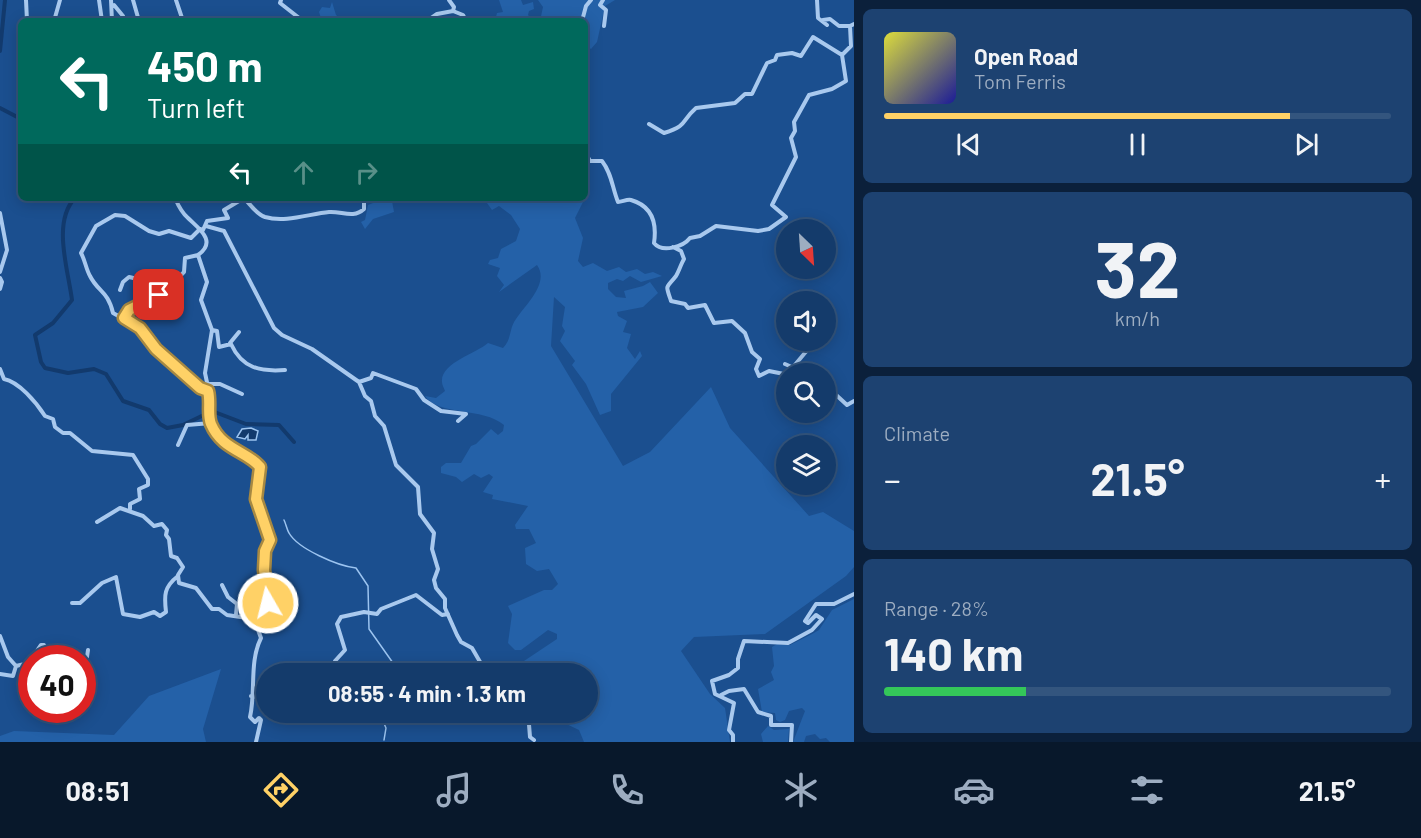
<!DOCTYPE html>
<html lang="en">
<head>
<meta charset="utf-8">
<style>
  body { margin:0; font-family:Barlow,sans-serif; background:#1d4271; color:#f1f3f6; height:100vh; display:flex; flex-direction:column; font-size:22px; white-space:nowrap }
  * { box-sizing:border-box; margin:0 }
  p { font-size:20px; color:#9dadc1 }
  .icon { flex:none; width:33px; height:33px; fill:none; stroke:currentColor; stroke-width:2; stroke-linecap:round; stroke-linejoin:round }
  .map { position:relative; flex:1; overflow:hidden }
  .sheet { display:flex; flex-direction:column; gap:9px; padding:9px; background:#0b203b; width:567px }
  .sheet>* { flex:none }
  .top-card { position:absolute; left:18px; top:18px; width:570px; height:183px; border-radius:9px; box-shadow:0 3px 15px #0003,0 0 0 2px #33557e; background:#00695c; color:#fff; overflow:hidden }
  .needle { width:39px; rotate:155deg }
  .fabs { position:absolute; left:776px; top:219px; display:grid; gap:12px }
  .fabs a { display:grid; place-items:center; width:60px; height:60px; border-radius:50%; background:#143b6b; box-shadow:0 3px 15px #0003,0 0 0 2px #33557e; font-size:30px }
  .speed { position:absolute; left:18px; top:645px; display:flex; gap:12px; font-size:30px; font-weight:700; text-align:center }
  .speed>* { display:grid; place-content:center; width:78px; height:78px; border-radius:50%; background:#143b6b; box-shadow:0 3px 15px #0003,0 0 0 2px #33557e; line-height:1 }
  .speed .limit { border:9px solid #d22; background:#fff; color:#111 }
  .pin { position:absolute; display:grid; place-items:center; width:51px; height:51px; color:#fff; margin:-26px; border-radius:12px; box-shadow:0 3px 9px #0006 }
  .me { position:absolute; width:66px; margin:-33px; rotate:352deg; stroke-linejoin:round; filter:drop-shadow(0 0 4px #0008) }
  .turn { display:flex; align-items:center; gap:21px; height:126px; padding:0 30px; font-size:27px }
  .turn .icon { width:78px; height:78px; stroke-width:2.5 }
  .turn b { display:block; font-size:42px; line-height:51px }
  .lanes { display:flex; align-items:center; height:57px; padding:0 30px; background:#0003; justify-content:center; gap:30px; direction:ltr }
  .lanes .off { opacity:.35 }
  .big { font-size:45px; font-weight:700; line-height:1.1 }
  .sheet .tile { flex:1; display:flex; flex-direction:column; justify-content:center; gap:9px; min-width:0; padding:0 21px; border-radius:9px; background:#1d4271 }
  .sheet .dial { align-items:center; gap:0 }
  .dial b { font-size:78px; line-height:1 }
  .song { display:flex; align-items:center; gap:18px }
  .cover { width:72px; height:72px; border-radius:9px; background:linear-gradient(135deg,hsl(60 70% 55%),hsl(240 70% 35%)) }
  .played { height:6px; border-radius:3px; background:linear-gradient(90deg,#ffd166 80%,#33557e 80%) }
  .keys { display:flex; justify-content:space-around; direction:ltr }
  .heat { display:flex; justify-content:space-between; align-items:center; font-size:33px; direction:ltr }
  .charge { height:9px; border-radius:4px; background:linear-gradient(90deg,#34c759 28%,#33557e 0) }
  .trip { position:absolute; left:256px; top:663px; width:342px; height:60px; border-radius:30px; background:#143b6b; box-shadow:0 3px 15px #0003,0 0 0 2px #33557e; font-weight:700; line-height:60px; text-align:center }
  .tab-bar { display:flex; height:96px; justify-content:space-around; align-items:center; background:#08182b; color:#9dadc1 }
  .tab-bar .icon { width:42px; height:42px }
  .tab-bar .active { color:#ffd166 }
  .tab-bar b { font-size:27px; color:#f1f3f6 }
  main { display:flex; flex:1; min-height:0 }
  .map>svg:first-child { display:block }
</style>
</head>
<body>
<main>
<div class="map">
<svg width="854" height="742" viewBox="0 0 854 742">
  <rect width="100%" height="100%" fill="#1b4f8f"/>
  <path fill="#2461a8" d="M499 0H521L523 5 533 2 534 9 529 11 528 15 533 21H495L497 13 503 12Z
    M538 0H615L605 6 597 42 591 49 585 44V21H540L543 7Z
    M332 2 336 15 343 21H322L319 12 322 7 330 8Z
    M386 198 392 201 394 212 373 219 365 229 361 222 365 220 368 205Z
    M491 198H585L575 218 583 238 578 261 583 267 593 263 607 271 619 267 626 272 637 269 645 274 653 272 662 276 641 282 630 276 623 281 617 279 608 283V289L616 297 626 298 624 291 643 286 650 282 658 293 643 307 617 312 618 316 627 321 623 332 631 334 627 348 635 359 640 351 642 356 611 394V411L600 415 586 384 572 365 575 361 560 341 565 331 562 326 565 307 554 297 551 346 623 466 650 452 711 387 730 428 809 516 823 512 854 531V567L846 576 765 634 694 637 681 651 710 694 725 708 730 742H584L579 730 543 713 588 712V674H514L515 667 557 639V634L548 630 521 650H515L508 643 512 614 508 606 544 590H552L558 584 549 569 537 571 526 564 525 548 536 543 529 529H516L515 525 528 506 492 499 493 495 483 492 493 477 489 474 481 478 474 474 462 482 456 477 441 473V467L446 463H461L471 446 476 444 491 429 498 435 503 431 504 425C483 407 438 416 425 396L436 398 445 391C444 388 442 385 442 382 440 363 477 353 488 343L503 348C512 339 509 328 516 319 525 305 550 283 537 265L499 292 504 285 497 276 500 268 488 264 490 260 498 258 501 249 516 241 520 229 511 215 499 206 492 210 487 203Z
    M854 599V742H830L826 738 820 739 815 734 806 736 804 742H793L805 711 802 708 789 711 785 720 780 722 776 720 775 713 762 712 758 689 774 680 771 672 774 666 772 647 777 644 790 645 812 634 819 630 832 610Z
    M221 669 203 729 206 742H0V736L14 731 114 735 149 696Z
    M768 726 774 730 789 729 788 742H763L761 734Z"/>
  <path fill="#123a6d" stroke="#9cc4f0" stroke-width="1.5" d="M251 428 258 431 256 440H248V435L245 439 237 437 242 429Z"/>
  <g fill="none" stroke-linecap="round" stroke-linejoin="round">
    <path stroke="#9cc4f0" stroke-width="1.5" d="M284 520C286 524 287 530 289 533 298 549 338 566 356 568L368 586 369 629 393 663 391 674
      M379 712 386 728 384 740"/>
    <path stroke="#123a6d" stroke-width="4" d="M0 51 5 0
      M0 108 21 119
      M75 198C52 222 68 269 72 300L53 323 35 335 41 362 45 368 68 373 94 369 106 374 123 401 149 410 160 424 167 428 183 425 212 411 246 424 279 425 294 442"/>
    <path stroke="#a9c9ee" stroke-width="4" d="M26 0 27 21
      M99 0 102 21
      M111 0 112 21
      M133 0 139 21
      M176 0 183 21
      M281 0 280 3 303 21
      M603 0 600 5 606 10 604 26
      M817 0 818 18 827 25
      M114 5 123 16
      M453 11 463 15 466 21
      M823 20 830 19 839 26H850
      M54 21 60 0
      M427 21 437 14 453 11 454 7 449 0
      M582 21 586 6 591 0
      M585 32V37
      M585 103 588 109 585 118
      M649 124 664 133C689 125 680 122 696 108L735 103 745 94H752L767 63 775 60 777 55 792 53 801 56 813 37 842 55 851 46 850 26 854 24
      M585 152 590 161H602C612 174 612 187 618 202 622 202 627 199 631 200 652 206 657 223 654 243 662 253 683 247 690 238L700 236 716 226 758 231 769 229 786 217 772 205 796 157 791 138 795 131 794 122 809 95 832 89 846 81 842 55
      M175 198C178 205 182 213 188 218 198 228 218 241 198 255L207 282 201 300 212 330 205 373 211 401V423L228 445 260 467 256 499 270 540 265 551 264 570 269 601 266 609 254 619 261 638C249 662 256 691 250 717L255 722 259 718 261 720 256 742
      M244 198C250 204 256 214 265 217 285 223 309 214 329 212 342 211 353 219 364 209V198
      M0 213 7 250 0 272
      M206 226 224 231 274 328 282 335 312 349 359 382 365 396 371 401 375 416 384 426 396 465 418 487 420 514 434 533 432 549 438 569 434 580 436 588 445 599V608L457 635 461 642 472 648 487 674
      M673 247 681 251 684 259C681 264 679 271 676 276 666 289 665 283 671 301L685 304 688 308 705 305 714 323 732 321 745 333 752 352 760 359 756 369 759 376 769 371 784 374 802 371 821 374
      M0 278 2 282 0 289
      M120 290 123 282 129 277C150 281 168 292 184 272L185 258 198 255
      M124 318 129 310 157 297 158 286
      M212 330 217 331 219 347 231 344C242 368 260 372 285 370
      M230 343 239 332
      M785 364 794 368
      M794 366 809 348
      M0 369 4 379C19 382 36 402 45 416L53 419 55 427 63 433H70L92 451 133 455 148 479V485L139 489 140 499 130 504V509
      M359 382 371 378 373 373 416 389 424 400 441 411 466 414 458 421
      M207 384H220L242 394
      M208 391 200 388 156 349 140 328 113 313C108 291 98 292 90 276 86 269 85 260 81 253L96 226 115 215 125 216 149 231 159 234 169 231 191 238 200 229 203 230 207 221 228 218 224 210 244 198
      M825 395 834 393 847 405 854 401
      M178 445 187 425 211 423
      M97 522 120 508 143 516 154 526 162 524 167 530 166 535 169 539 171 556 177 558 183 567 178 575 179 583 196 588 212 609H219L227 615 254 619
      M222 585 228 597 237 604 236 615
      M72 603H80L102 583 116 577 123 614 140 617 154 612 160 616 166 612C164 595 164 587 178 576
      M0 636 8 657 16 666
      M32 658 41 645H44L50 655 58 658
      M64 658H70
      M82 659 87 657 88 650
      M0 674 13 676 16 666 29 663 32 659
      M335 674V661L345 650 337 624 341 617 364 612 377 614 381 609 416 595 442 615 448 614
      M721 695 729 691 744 689 758 712 771 716V725H792L791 742
      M251 696 267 698
      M289 712H295
      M528 712 530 737 534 740
      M733 742V735L729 730 734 703 715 694 712 681 729 675 738 668V659L744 641 788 643 812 630 822 619 816 615 808 623 805 621 816 604H834L854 594"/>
  </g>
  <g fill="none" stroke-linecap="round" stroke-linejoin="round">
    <g stroke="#a68842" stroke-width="15">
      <path id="route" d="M159 295 129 310 124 318 140 328 156 349 200 388 208 391C211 402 207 414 211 424 222 450 247 451 260 467L256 499 270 540 265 551 264 570 268 603"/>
    </g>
    <use href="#route" stroke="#ffd166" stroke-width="10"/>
  </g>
</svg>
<div class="fabs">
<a><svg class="needle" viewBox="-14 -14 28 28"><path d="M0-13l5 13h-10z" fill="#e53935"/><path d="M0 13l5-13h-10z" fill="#9dadc1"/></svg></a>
<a><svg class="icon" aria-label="sound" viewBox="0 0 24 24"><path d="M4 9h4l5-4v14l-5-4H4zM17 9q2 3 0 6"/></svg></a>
<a><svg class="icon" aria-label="search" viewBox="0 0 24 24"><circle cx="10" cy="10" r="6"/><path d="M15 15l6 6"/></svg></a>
<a><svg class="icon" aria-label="layers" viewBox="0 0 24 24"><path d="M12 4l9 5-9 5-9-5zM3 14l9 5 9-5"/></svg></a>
</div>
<div class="speed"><div class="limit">40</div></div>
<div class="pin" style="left:159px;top:295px;background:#d93025"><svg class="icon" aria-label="arrive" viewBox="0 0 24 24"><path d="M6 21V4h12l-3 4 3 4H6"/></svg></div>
<svg class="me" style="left:268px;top:603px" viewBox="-20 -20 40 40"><circle r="17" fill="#ffd166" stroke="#fff" stroke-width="3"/><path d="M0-11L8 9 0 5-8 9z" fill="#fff"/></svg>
<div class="trip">08:55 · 4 min · 1.3 km</div>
<div class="top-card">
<div class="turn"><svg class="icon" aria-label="left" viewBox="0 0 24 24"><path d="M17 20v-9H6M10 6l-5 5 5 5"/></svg><div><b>450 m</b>Turn left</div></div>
<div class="lanes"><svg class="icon" aria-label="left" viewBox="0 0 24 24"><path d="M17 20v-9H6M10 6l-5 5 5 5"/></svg><svg class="icon off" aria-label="ahead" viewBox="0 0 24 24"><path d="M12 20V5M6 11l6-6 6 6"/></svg><svg class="icon off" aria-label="right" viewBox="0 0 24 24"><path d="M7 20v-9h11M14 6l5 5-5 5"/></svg></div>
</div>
</div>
<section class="sheet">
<div class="tile">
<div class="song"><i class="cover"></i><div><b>Open Road</b><p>Tom Ferris</p></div></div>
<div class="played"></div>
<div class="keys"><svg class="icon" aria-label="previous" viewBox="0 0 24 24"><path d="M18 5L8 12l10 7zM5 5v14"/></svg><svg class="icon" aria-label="pause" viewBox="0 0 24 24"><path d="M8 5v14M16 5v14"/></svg><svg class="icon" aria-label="next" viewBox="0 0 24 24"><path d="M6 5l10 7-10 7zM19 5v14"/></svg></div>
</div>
<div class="tile dial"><b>32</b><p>km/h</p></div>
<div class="tile"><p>Climate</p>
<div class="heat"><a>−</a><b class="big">21.5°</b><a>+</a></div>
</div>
<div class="tile"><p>Range · 28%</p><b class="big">140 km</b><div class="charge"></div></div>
</section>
</main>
<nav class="tab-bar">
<b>08:51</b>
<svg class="icon active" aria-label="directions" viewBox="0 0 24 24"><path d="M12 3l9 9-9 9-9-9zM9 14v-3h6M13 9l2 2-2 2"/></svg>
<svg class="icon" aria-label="music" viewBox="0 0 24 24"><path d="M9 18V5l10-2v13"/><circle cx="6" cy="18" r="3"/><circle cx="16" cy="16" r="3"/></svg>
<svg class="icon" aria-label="phone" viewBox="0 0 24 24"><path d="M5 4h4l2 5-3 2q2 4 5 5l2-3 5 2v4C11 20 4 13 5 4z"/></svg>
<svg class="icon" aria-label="climate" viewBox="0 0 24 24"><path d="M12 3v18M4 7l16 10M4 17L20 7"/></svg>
<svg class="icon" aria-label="car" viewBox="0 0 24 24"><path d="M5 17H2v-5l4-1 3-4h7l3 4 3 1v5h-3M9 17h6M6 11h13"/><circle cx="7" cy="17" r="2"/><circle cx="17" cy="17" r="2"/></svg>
<svg class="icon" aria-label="filters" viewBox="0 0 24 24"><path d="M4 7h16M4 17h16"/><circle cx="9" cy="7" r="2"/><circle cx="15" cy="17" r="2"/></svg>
<b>21.5°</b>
</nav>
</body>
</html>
